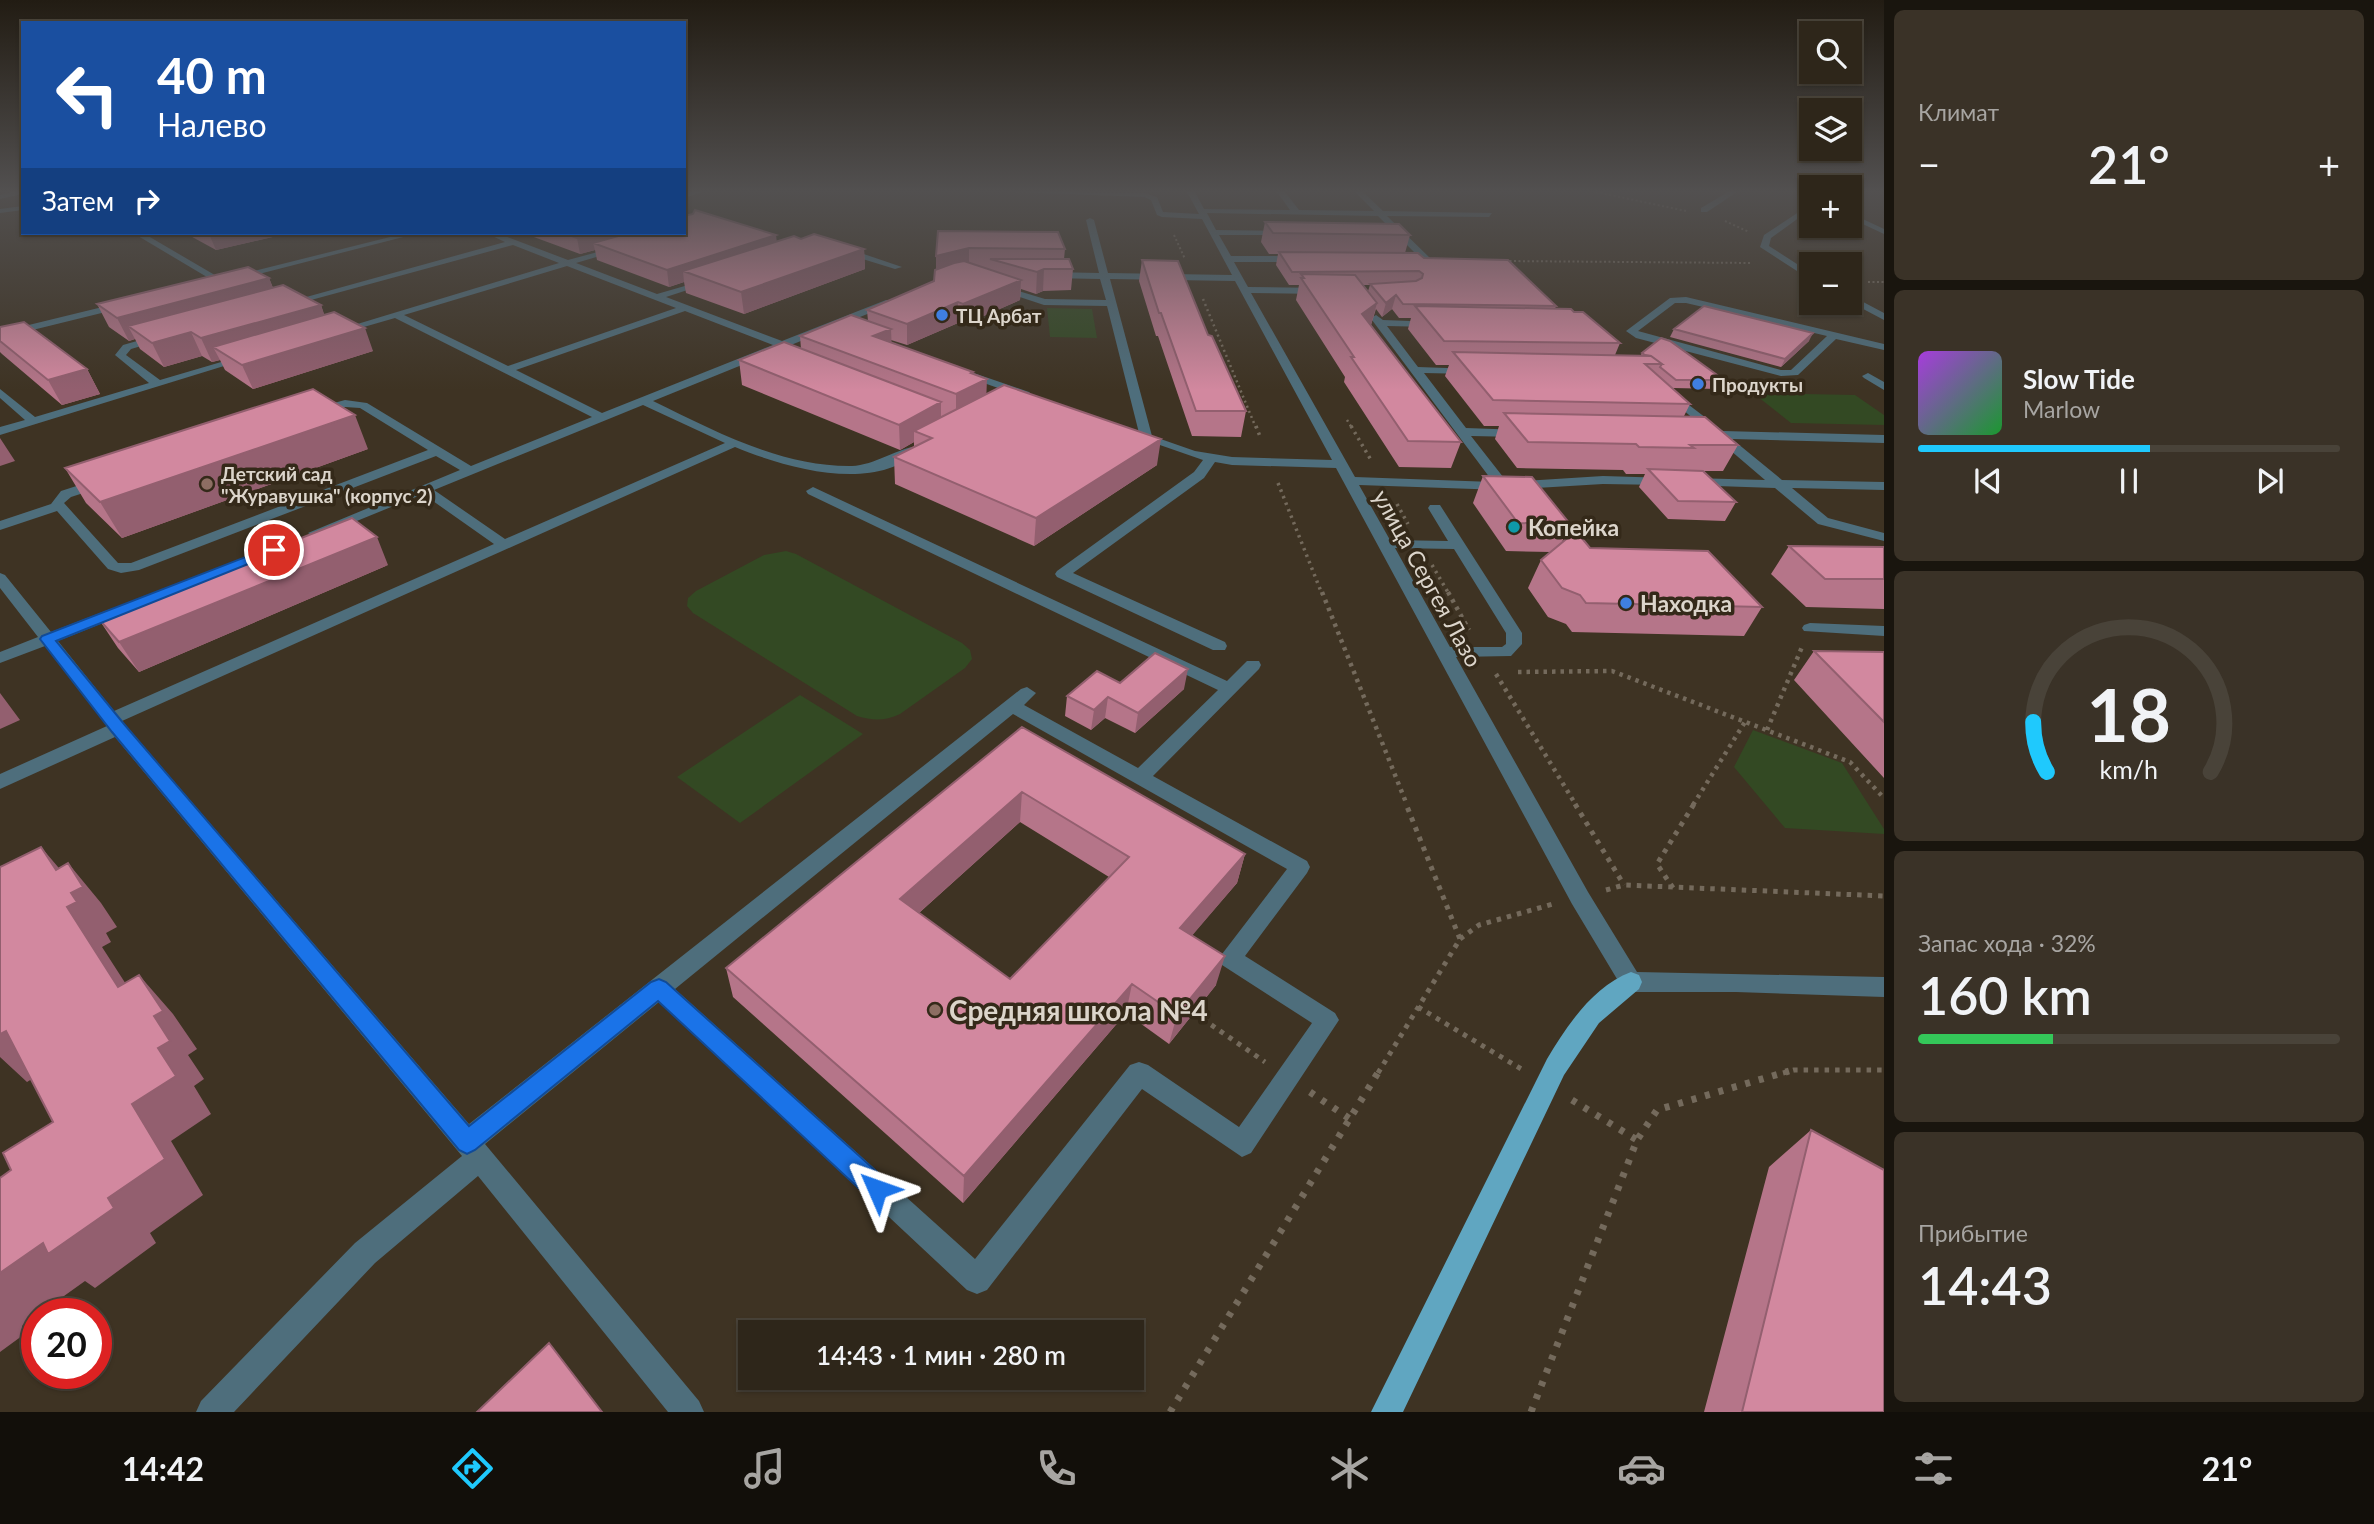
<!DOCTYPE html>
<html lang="ru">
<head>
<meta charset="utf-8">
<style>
  body { margin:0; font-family:Lato,sans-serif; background:#3a3227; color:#f1f3f6; height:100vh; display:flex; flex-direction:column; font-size:26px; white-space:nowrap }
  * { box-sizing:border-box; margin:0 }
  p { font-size:23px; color:#a7a5a2 }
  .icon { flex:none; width:38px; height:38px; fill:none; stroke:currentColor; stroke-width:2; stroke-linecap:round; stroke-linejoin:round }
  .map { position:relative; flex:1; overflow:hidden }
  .details { display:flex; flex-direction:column; gap:10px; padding:10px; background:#19150e; width:490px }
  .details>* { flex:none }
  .hud { position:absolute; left:21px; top:21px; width:665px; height:214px; border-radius:0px; box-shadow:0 2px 5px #0004,0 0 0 2px #494339; background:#1a4fa0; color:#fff; overflow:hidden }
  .fabs { position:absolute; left:1799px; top:21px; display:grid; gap:14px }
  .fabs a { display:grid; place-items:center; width:63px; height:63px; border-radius:0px; background:#2e261a; box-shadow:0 2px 5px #0004,0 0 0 2px #494339; font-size:35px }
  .speed { position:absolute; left:21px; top:1298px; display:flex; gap:14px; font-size:35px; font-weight:700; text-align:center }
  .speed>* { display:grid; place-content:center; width:91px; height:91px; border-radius:50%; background:#2e261a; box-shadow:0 2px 5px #0004,0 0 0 2px #494339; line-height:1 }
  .speed .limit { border:10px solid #d22; background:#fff; color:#111 }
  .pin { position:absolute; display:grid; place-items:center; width:60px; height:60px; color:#fff; margin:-30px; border:4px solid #fff; border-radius:50%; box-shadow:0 2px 7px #0007 }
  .me { position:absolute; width:77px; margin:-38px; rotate:313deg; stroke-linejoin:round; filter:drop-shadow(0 0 5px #0008) }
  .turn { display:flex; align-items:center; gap:24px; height:147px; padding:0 21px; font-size:32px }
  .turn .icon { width:91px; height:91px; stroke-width:2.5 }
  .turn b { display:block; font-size:49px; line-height:60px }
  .then { display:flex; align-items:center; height:66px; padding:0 21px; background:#0003; gap:14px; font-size:26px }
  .big { font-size:52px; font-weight:600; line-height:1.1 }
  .details .tile { flex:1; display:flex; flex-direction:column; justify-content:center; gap:10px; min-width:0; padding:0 24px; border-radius:10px; background:#3a3227 }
  .details .dial { align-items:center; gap:0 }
  .dial svg { height:182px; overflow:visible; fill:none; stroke:#494339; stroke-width:7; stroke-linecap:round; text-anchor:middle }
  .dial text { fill:#f1f3f6; stroke:none }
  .song { display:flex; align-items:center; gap:21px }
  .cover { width:84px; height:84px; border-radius:10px; background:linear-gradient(135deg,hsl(280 70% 55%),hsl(130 70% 35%)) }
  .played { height:7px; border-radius:4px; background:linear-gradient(90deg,#1fc9fd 55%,#494339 55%) }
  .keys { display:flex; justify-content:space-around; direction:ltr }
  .heat { display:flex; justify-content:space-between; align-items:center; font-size:38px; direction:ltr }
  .charge { height:10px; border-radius:5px; background:linear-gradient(90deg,#34c759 32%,#494339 0) }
  .trip { position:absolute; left:738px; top:1320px; width:406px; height:70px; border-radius:0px; background:#2e261a; box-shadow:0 2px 5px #0004,0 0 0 2px #494339; font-weight:600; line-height:70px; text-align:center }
  .menu { display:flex; height:112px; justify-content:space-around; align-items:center; background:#120f0a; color:#a7a5a2 }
  .menu .icon { width:49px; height:49px }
  .menu .on { color:#1fc9fd }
  .menu b { font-size:32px; color:#f1f3f6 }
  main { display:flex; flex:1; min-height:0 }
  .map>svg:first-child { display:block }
</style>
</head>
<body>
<main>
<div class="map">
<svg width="1884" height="1412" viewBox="0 0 1884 1412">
  <rect width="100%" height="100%" fill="#3e3323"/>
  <path fill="#334923" d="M1047 308 1092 309 1097 338 1050 337Z
    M1753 393 1855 395 1884 415V425L1791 423Z
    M786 551 796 554 962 643 970 650 972 659 965 668 900 714C885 721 873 721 857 716L693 613 687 606 688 598 696 591 764 555Z
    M800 695 863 734 740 823 677 777Z
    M1753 730 1842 763 1884 829V834L1785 828 1734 767Z"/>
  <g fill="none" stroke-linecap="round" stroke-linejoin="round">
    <path stroke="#746a5c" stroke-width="2" stroke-dasharray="2 2.5" stroke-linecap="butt" d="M1596 192 1686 211
      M1725 221 1749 232
      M1174 235 1185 259
      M1505 261 1752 263
      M1868 282H1884"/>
    <path stroke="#746a5c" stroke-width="2.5" stroke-dasharray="2 3.5" stroke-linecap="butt" d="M1203 299 1256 428
      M1347 420 1352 428"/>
    <path stroke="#746a5c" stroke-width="3.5" stroke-dasharray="2.5 4.5" stroke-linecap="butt" d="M1256 426 1261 439
      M1351 426 1371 460
      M1278 483 1322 594
      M1397 504 1408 524
      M1432 565 1449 594"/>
    <path stroke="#746a5c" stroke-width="4.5" stroke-dasharray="3.5 5" stroke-linecap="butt" d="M1322 592 1407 805
      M1448 592 1469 630
      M1518 672 1612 671 1850 762 1884 798
      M1496 674 1576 805
      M1767 730 1802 647
      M1693 805 1745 722"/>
    <path stroke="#746a5c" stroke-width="5" stroke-dasharray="4.5 6" stroke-linecap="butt" d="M1575 804 1624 885
      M1673 888 1657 864 1694 804
      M1606 890 1624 885 1884 896
      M1460 939 1479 925 1553 904
      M1418 1007 1523 1070
      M1194 1013 1265 1062
      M1378 1073 1460 939 1406 804
      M1783 1073 1794 1070H1884"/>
    <path stroke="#746a5c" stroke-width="7" stroke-dasharray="5 9" stroke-linecap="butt" d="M1310 1092 1350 1119
      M1572 1100 1637 1140
      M1170 1412 1379 1071
      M1531 1412 1637 1140 1657 1110 1789 1071"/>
    <path fill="#4e6e7c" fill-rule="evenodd" d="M12 192H23V194L0 199V195Z
      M690 192H702L684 198V194Z
      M1013 192 1145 193 1157 197 1163 212 1199 214 1187 192H1195L1204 209 1290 210 1277 192H1285L1299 210 1374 211 1355 192H1363L1383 211 1492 213 1489 217 1387 216 1431 259 1432 261 1428 264 1407 263V259L1420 258 1378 216 1207 213 1216 230 1286 231 1290 233 1286 235H1219L1231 256H1301L1305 259 1301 262H1234L1248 287 1321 288 1326 291 1321 294 1251 293 1355 477 1493 482 1372 320 1371 318 1376 315 1383 320 1436 322 1437 324 1432 327 1387 326 1418 367 1475 369V373L1471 374 1424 373 1466 428 1522 430 1524 433 1518 437 1471 436 1507 482 1603 476 1669 478V484L1664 485 1603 484 1503 490 1359 485 1390 540 1448 541 1428 508 1430 505H1440L1522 633V644L1511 656 1456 657 1588 892 1637 972 1884 977V997L1736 992H1631L1623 989 1572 904 1336 468 1232 465 1215 462 1204 478 1073 573 1225 642 1227 646 1225 650H1213L1057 577 1055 574 1057 571 1194 472 1203 460 1134 436 1139 433 1107 306 1044 305 993 288 998 285 1045 299 1106 300 1100 279 1049 278 1044 275 1049 272 1099 273 1086 220 1090 218 1094 220 1108 273 1232 275 1202 219 1162 217 1157 215 1151 200 1144 197ZM1110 279 1235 281 1332 460 1232 457 1195 451 1152 436ZM1395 548 1454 549 1506 633V644L1502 647H1450Z
      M1728 192H1737L1707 212H1701V208Z
      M1811 204V209L1771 238 1769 246 1811 273V280L1760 247 1764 235Z
      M23 206V210L0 213V209Z
      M1850 213 1884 229V234L1850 218Z
      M133 233H143L225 281 217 283Z
      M406 233H419L235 280 230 277Z
      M486 233H497L568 260 620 246V250L576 263 657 294 709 279V283L666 297 782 341 886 300H892V304L653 401C715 431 781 467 852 466 874 466 904 445 918 447L920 450C875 494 786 468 735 447L122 721 469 1124 1021 689 1027 687 1036 693 1024 705 1138 768 1218 690 808 494 806 491 813 487 1227 681 1247 661H1259L1261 665 1259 669 1153 776 1307 861 1310 867 1307 873 1245 956 1335 1013 1339 1020 1251 1153 1242 1157 1142 1089 987 1290 977 1294 967 1290 659 1002 485 1144 699 1401 704 1412H668L478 1176 375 1263 234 1412H196L201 1401 355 1243 462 1156 115 737 0 789V774L107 726 45 646 0 663V652L38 637 0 588V573L5 575 51 632 113 608H125L127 611 125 614 58 641 114 711 494 544 423 494 320 536 315 537 308 533 460 470 436 456 139 570 121 573 108 569 57 511 0 530V521L51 504 61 491 95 480H105V486L71 497 64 503 118 563H131L428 450 360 408 345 407 316 415 310 411 312 409 345 400 367 403 471 466 592 417 395 318 336 335 331 332 559 263 513 245 289 306 281 304 505 242ZM567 266 676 308 508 366 404 315ZM685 311 773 345 602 413 516 370ZM643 405 725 443 505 539 434 490ZM1013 714 1287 869 1219 958 1222 965 1312 1023 1239 1127 1148 1065 1139 1062 1130 1065 975 1259 675 989Z
      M840 248H846L902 267 895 269 840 252Z
      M1850 295 1884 313V320L1850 302Z
      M1686 297 1884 344V350L1836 339 1798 375 1781 376 1636 338 1626 331 1670 298ZM1675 303H1686L1827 336 1791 370H1781L1638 331Z
      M123 302 126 303V307L0 338V332Z
      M158 335 163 338 162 340 131 349 126 355 160 380 245 355 250 358 0 435V427L25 420 0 398V389L35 417 149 383 115 355 123 345Z
      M965 370 1029 392 1031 394 1021 396 961 375V371Z
      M1868 373 1884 382V390L1864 378 1862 376Z
      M1672 392 1723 431 1884 435V443L1732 439 1782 480 1884 482V490L1792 488 1828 518 1884 533V541L1818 524 1775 488 1687 485V479L1692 478 1765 480 1668 397V393Z
      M1810 623 1884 626V636L1804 631 1802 628 1804 625Z"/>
    <path fill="#60a6c1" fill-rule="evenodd" d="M1631 972 1639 975 1642 982 1639 989 1599 1023 1564 1075 1403 1412H1371L1547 1059C1566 1027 1593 986 1631 972Z"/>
  </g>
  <path fill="#b57589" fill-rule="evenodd" d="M1265 222 1410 235 1405 253 1424 258 1556 306 1555 309 1574 312 1620 343 1615 355H1641L1642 353 1724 380 1720 389 1673 388 1690 404 1684 416 1738 445 1723 471H1704L1736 502 1725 521 1668 519 1639 487 1645 474H1626L1623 470 1517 468 1495 439 1499 426H1484L1445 376 1449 365H1436L1408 329 1411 318H1399L1392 309 1382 317 1376 309 1371 325 1461 442 1451 468 1399 467 1344 382 1345 377 1296 300 1299 285H1289L1276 265 1278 254H1269L1261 242ZM1363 285H1370L1368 291Z
    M938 231 1065 249 1064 259 1073 269 1071 290 1043 291 1036 294 1021 289 1020 300 963 325 958 323 907 345 891 340V343L973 372V374L986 394 1157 465 1034 546 895 484 894 457 914 447V442L900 450 742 385 739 360 801 349 800 336 868 321 867 310 934 281 936 269Z
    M185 233H290L216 250Z
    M523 233H684L777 242 801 239 864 249 865 269 744 314 686 293 684 282 669 287 597 260 595 250 580 254Z
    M1142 260 1208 335 1246 411 1241 437 1192 436 1158 336H1156L1139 281Z
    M269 278 273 288 321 305 324 315 373 351 253 389 225 370 220 360 212 362 202 356 164 367 140 349 135 339 129 341 109 327 97 304Z
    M0 327 87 369 100 394 62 405 2 354 0 352Z
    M1674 329 1809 341 1781 367 1670 337Z
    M368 449 122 538 86 503 65 468Z
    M1483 476 1570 524 1562 542 1590 548 1762 607 1744 636 1572 632 1566 624 1548 617 1528 588 1541 560 1551 552 1506 551 1473 503Z
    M1789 546 1884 547V609L1806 607 1771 574Z
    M388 565 139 672 118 648 98 618Z
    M1814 651 1884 652V778L1794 680Z
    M1120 683 1184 689 1135 733 1105 718 1091 730 1065 716 1067 696Z
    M1022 727 1245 854 1237 883 1192 935 1216 985 1169 1044 1126 1013 963 1203 733 997 726 968ZM1020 822 1109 877 1010 979 919 913Z
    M1811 1130 1884 1412H1704L1769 1167Z"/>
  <path fill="#935f6f" d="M214 233H290L216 250 209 234Z
    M595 233H652L593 243 595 250 580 254 577 238Z
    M776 235 778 251 683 271 684 282 669 287 667 270Z
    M969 248V268L936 278V256Z
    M864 249 865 269 744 314 741 292Z
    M1044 269 1043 291 1036 294 1037 272Z
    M269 278 278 300 128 326 135 339 129 341 117 318Z
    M1021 280 1020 300 963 325V304Z
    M1396 295 1392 309 1382 317 1386 303Z
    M958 302V323L907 345V324Z
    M1377 303 1371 325 1362 314Z
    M321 305 329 328 213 347 220 360 212 362 201 338Z
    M365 328 373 351 253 389 242 365Z
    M891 329 892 352 873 336Z
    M191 332 202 356 164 367 152 343Z
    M1813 333 1809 341 1781 367 1785 359Z
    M87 369 100 394 62 405 48 380Z
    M973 372V386L987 379 986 404 956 419V394L971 373Z
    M941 402V427L914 431V442L900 450 899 425Z
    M355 415 368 449 122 538 100 502Z
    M0 438 15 461 0 466Z
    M1161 439 1157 465 1034 546 1036 518Z
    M377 537 388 565 139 672 119 642Z
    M1188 669 1184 689 1135 733 1138 713Z
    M0 693 20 720 0 729Z
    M1108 697 1105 718 1091 730 1094 710Z
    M1022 792 1020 822 901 929 900 899Z
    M41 847 75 887 68 863 101 903 117 927 106 933 111 942 102 947 153 1026 118 987 67 907 71 893Z
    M1245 854 1237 883 1173 958 1180 928Z
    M1225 956 1216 985 1169 1044 1177 1015Z
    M139 975 173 1014 197 1049 188 1055 204 1079 194 1086 211 1114 171 1141 203 1195 150 1233 156 1243 95 1288 85 1281 22 1326 26 1333 0 1352V1273L108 1198 132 1104 158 1048 154 1016Z
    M1132 984 1126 1013 963 1203 964 1176Z
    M6 1031 48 1069 27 1082 0 1057V1032Z"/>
  <path fill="#d2889f" stroke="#935f6f" stroke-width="2" fill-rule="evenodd" d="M695 210 776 235 667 270 593 243 629 233H684V216L693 214Z
    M1265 222 1399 224 1410 235 1273 233Z
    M938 231 1058 232 1065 249 969 248 936 256Z
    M563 233H595L577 238Z
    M814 234 864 249 741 292 683 271 794 236 801 239Z
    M1279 252 1418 253 1424 258 1508 260 1556 306 1403 304 1396 295 1386 303 1370 284 1416 281 1422 278 1423 274 1419 271 1292 272Z
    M990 259H1069L1073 269H1044L1037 272Z
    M1142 260 1178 261 1208 335 1212 336 1246 411H1196L1161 313H1159Z
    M964 261 1021 280 963 304 958 302 907 324 867 310 934 281 935 270 954 263Z
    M248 267 269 278 117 318 97 304Z
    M1301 274 1355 275 1377 303 1362 314 1461 442 1408 441 1351 357H1354L1301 278H1304Z
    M283 285 321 305 201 338 191 332 152 343 128 326Z
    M1415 306 1571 309 1574 312H1583L1620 343 1444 341Z
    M1704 306 1813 333 1785 359 1674 329Z
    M334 312 365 328 242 365 213 347Z
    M851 315 891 329 873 336 973 372 971 373 987 379 956 394 800 336Z
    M24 322 87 369 48 380 0 341V327Z
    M1661 338 1670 341 1724 380H1676L1660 367 1662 364 1651 356 1645 355 1642 353Z
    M784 342 941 402 899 425 739 360Z
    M1453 352 1651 356 1662 364H1645L1690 404 1493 400Z
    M1004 385 1161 439 1036 518 894 457 932 438 914 431Z
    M313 389 355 415 100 502 65 468Z
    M1504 413 1705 417 1738 445H1690L1694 448 1639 447 1636 444 1528 442Z
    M1648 469 1703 471 1736 502 1678 501Z
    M1483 476 1532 477 1570 524 1518 523Z
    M352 518 377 537 119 642 98 618Z
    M1576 531 1590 548 1708 551 1762 607 1586 603 1580 595 1562 588 1541 560Z
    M1789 546 1884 547V579H1825Z
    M1814 651 1884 652V722Z
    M1155 653 1188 669 1138 713 1108 697 1094 710 1067 696 1097 671 1120 683Z
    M1022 727 1245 854 1180 928 1225 956 1177 1015 1132 984 964 1176 726 968ZM1022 792 1129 857 1010 979 900 899Z
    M41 847 56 870 68 863 83 887 71 893 77 902 67 907 118 987 139 975 163 1011 154 1016 170 1041 158 1048 176 1076 132 1104 165 1159 108 1198 114 1208 48 1254 43 1243 0 1273V1178L11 1170 3 1153 53 1122 6 1031 0 1034V867Z
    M1811 1130 1884 1170V1412H1742Z
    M549 1343 602 1412H477Z"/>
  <linearGradient id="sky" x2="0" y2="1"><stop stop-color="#221c13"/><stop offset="0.49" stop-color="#525050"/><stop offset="1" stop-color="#525050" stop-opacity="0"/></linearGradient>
  <rect width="1884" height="390" fill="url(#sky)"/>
  <path fill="#1a73e8" stroke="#114b97" stroke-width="2" d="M274 546 278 547V552L56 641 124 724 469 1126 651 982 659 979 666 982 886 1180 890 1189 886 1198 877 1201 869 1198 658 1001 475 1150 467 1154 459 1150 112 732 40 639 42 636Z"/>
  <g fill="#3f7fe0" stroke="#342919" stroke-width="2.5">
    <circle cx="942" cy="315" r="7"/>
    <circle cx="1698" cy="384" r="7"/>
    <circle cx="1626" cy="603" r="7"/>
  </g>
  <g fill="#8d6e63" stroke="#342919" stroke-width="2.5">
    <circle cx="207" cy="484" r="7"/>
    <circle cx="935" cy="1010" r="7"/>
  </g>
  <circle fill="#0f9aa8" stroke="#342919" stroke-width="2.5" cx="1514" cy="527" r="7"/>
  <g text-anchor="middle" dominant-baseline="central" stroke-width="7" stroke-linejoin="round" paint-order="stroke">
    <g font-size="19" font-weight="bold" fill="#dcd5cb" stroke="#342919" text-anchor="start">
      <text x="956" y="315">ТЦ Арбат</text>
      <text x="1712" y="384">Продукты</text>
      <text x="221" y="473">Детский сад<tspan x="221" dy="22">"Журавушка" (корпус 2)</tspan></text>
    </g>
    <g font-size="23" font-weight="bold" fill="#dcd5cb" stroke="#342919" text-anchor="start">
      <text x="1528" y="527">Копейка</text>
      <text x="1640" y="603">Находка</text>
    </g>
    <g font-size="23" fill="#dcd5cb" stroke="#342919">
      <text transform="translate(1428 578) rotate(61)">улица Сергея Лазо</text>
    </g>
    <g font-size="28" font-weight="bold" fill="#dcd5cb" stroke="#342919" text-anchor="start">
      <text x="949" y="1010">Средняя школа №4</text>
    </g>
  </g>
</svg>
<div class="fabs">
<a><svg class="icon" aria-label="search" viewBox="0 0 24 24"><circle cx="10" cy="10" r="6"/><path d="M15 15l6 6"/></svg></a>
<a><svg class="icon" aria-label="layers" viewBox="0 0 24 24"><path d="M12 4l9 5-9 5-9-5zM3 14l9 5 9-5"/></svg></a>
<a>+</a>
<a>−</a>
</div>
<div class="speed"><div class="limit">20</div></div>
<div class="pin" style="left:274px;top:550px;background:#d93025"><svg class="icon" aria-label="arrive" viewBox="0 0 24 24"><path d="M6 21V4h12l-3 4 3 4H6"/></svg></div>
<svg class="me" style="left:877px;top:1189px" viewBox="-20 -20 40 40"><path d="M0-17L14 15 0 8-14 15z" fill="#1a73e8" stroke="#fff" stroke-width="4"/></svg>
<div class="trip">14:43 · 1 мин · 280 m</div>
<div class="hud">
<div class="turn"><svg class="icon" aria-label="left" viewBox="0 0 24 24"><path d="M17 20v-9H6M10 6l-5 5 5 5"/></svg><div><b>40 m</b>Налево</div></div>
<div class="then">Затем<svg class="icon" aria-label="right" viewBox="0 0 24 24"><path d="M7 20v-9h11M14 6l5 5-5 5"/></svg></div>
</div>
</div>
<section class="details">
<div class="tile"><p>Климат</p>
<div class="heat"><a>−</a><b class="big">21°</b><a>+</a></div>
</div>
<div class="tile">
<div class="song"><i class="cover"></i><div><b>Slow Tide</b><p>Marlow</p></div></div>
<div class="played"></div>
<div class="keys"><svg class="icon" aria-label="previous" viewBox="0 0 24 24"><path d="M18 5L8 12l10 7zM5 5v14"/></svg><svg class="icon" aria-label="pause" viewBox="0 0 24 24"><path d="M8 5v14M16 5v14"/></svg><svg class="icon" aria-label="next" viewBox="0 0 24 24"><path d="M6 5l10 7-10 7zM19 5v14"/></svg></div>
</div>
<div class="tile dial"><svg viewBox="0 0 100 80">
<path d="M14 69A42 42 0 1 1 86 69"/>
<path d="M14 69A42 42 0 0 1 8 47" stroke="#1fc9fd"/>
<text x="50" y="56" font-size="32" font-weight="700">18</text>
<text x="50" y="72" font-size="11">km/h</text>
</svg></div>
<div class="tile"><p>Запас хода · 32%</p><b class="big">160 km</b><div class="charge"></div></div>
<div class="tile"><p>Прибытие</p><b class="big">14:43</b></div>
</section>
</main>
<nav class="menu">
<b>14:42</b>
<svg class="icon on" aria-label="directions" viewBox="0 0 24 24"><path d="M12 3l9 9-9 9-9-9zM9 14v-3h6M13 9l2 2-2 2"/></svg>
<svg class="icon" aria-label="music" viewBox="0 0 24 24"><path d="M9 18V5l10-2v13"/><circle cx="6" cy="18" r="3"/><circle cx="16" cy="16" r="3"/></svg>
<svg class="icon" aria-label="phone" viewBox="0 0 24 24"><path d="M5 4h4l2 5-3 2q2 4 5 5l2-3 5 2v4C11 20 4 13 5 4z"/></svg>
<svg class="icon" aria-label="climate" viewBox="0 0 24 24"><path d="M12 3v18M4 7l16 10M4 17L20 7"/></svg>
<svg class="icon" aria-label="car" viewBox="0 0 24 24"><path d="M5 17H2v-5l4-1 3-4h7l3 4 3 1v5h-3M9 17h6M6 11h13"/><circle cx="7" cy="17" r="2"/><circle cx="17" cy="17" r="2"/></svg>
<svg class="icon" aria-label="filters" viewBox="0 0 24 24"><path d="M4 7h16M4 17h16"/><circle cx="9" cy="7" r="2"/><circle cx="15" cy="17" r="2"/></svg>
<b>21°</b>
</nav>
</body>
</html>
